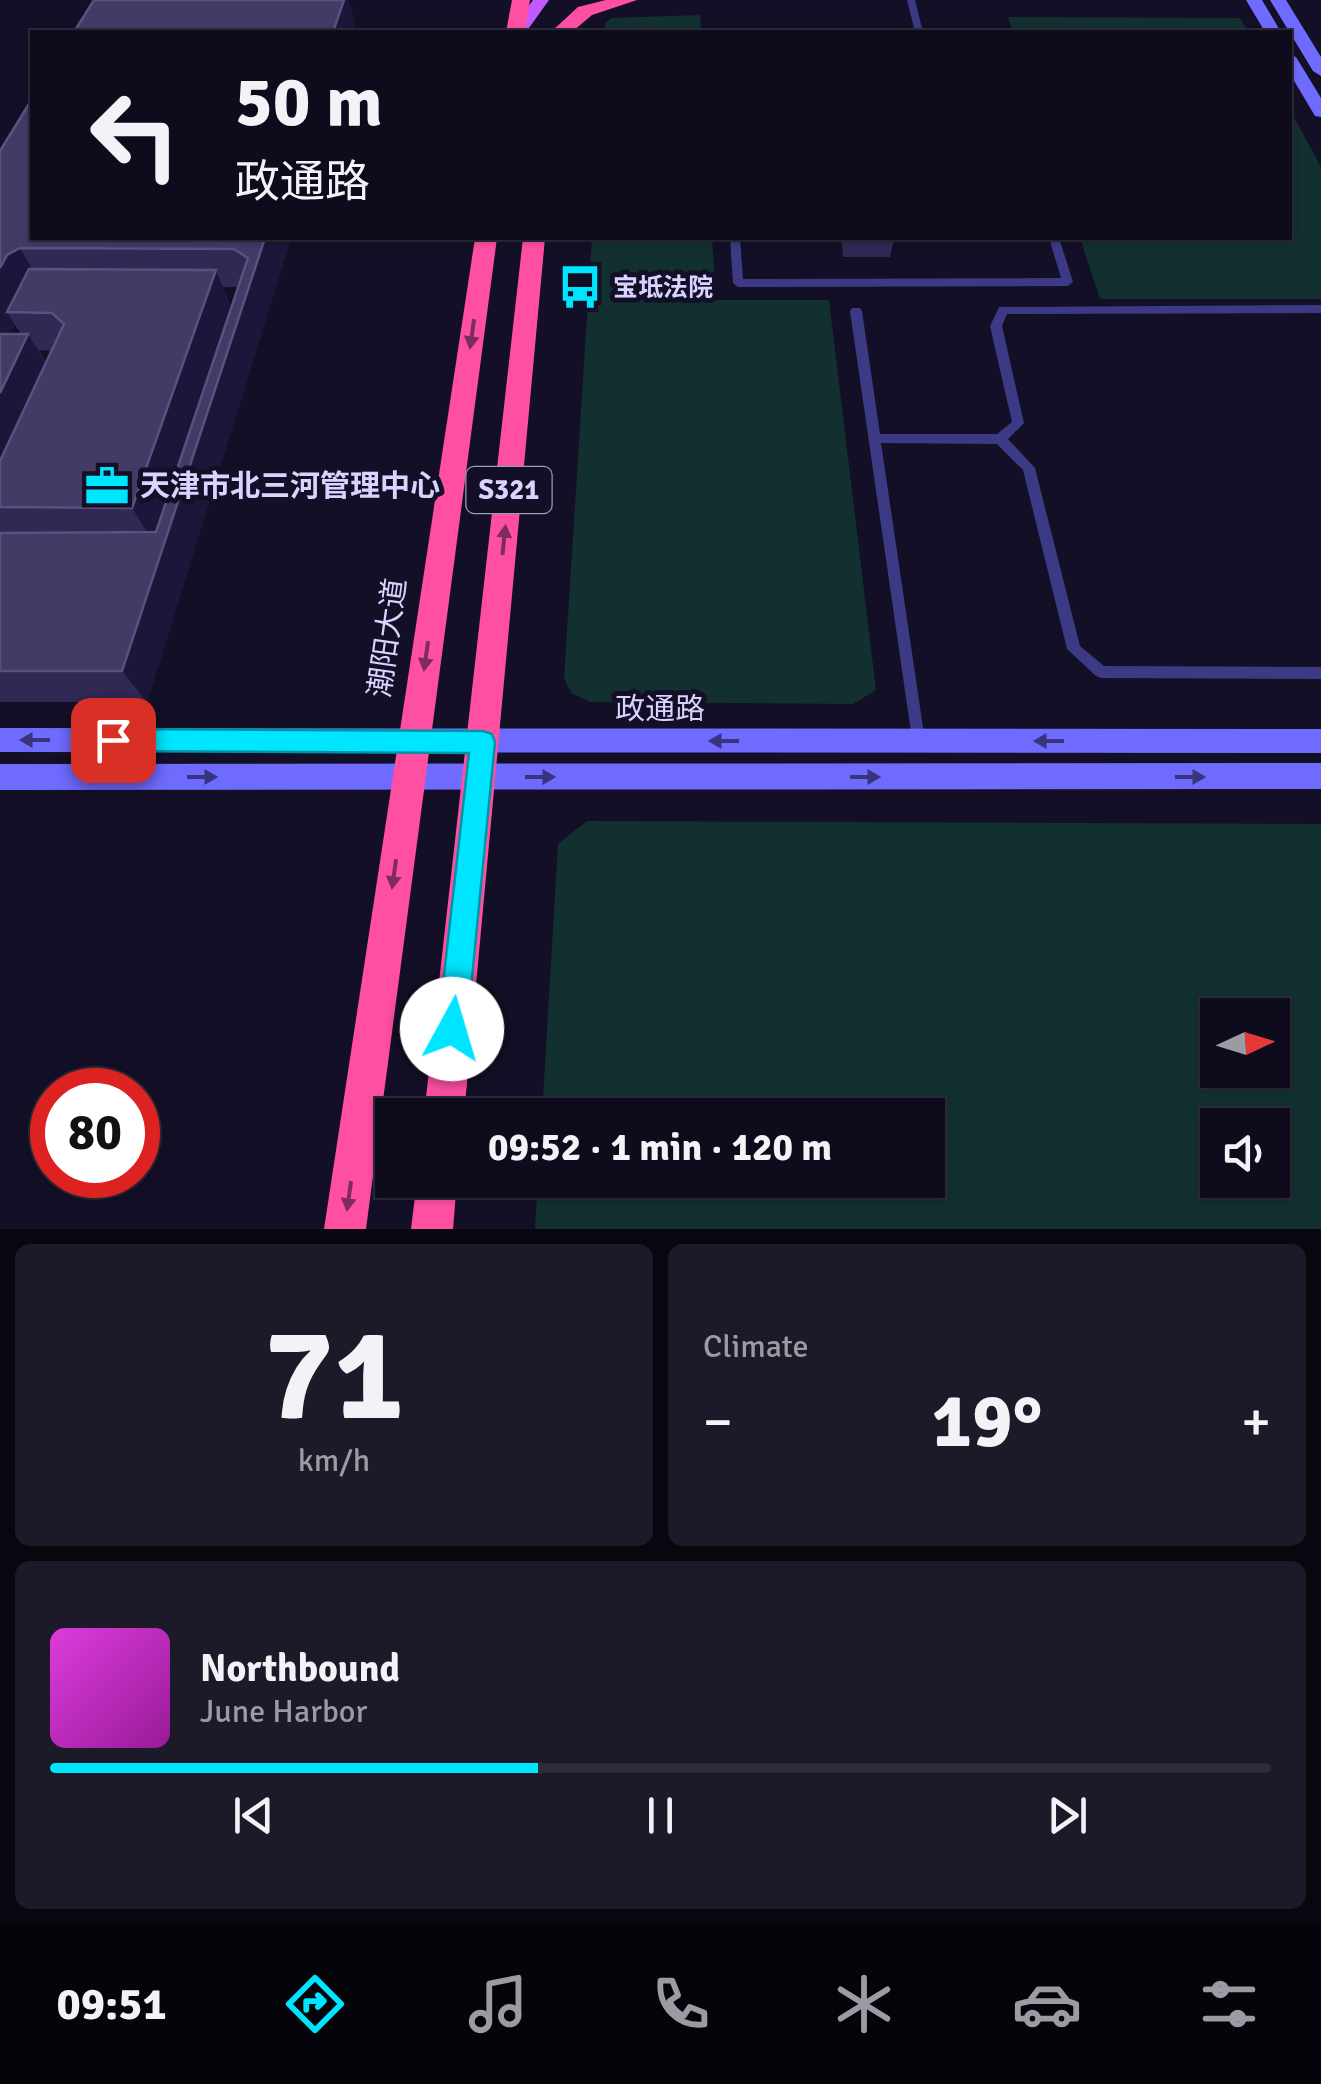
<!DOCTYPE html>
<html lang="en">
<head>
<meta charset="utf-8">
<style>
  body { margin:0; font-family:Signika,"Noto Sans SC",sans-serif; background:#1c1929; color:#f1f3f6; height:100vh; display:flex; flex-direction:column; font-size:38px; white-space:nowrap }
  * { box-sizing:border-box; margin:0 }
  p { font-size:32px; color:#9b9ba3 }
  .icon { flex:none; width:55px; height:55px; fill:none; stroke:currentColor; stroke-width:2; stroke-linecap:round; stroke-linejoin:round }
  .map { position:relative; height:1229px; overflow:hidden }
  .drawer { display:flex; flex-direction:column; gap:15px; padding:15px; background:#08060f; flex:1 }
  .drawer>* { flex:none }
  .banner { position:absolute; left:30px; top:30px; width:1262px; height:210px; border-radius:0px; box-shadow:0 2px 8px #0004,0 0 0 2px #2e2b3b; background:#0e0b1c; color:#f1f3f6; overflow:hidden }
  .needle { width:65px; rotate:86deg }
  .tools { position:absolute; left:1200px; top:998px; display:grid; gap:20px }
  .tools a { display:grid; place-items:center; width:90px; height:90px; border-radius:0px; background:#0e0b1c; box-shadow:0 2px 8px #0004,0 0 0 2px #2e2b3b; font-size:50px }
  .speed { position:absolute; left:30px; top:1068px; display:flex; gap:20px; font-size:50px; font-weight:700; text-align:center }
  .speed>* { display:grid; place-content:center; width:130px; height:130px; border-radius:50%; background:#0e0b1c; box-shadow:0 2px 8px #0004,0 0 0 2px #2e2b3b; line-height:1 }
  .speed .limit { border:15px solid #d22; background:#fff; color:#111 }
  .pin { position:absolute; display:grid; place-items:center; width:85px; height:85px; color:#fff; margin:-42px; border-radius:20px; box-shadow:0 5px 15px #0006 }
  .me { position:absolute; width:110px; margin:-55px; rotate:6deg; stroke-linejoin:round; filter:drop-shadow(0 0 8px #0008) }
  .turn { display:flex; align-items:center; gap:35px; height:210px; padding:0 40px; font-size:45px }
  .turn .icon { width:130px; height:130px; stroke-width:2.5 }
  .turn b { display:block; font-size:70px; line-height:85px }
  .big { font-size:75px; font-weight:800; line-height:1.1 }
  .drawer .card { flex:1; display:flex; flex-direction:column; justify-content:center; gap:15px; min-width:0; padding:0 35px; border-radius:15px; background:#1c1929 }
  .drawer .dial { align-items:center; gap:0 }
  .dial b { font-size:130px; line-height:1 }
  .song { display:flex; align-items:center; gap:30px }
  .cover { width:120px; height:120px; border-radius:15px; background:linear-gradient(135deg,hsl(300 70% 55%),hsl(300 70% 35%)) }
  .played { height:10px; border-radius:5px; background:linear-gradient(90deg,#00e5ff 40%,#2e2b3b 40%) }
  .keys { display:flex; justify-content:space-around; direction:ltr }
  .heat { display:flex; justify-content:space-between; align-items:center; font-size:55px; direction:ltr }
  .drawer .tiles { flex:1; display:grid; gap:15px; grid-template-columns:1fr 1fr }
  .card:last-child { grid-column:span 2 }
  .trip { position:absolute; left:375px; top:1098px; width:570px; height:100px; border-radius:0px; background:#0e0b1c; box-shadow:0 2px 8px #0004,0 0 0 2px #2e2b3b; font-weight:800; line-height:100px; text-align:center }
  .dock { display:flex; height:160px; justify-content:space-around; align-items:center; background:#06040b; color:#9b9ba3 }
  .dock .icon { width:70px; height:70px }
  .dock .selected { color:#00e5ff }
  .dock b { font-size:45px; color:#f1f3f6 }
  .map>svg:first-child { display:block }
</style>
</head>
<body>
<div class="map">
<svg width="1321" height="1229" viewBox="0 0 1321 1229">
  <rect width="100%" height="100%" fill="#130f26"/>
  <path fill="#12302f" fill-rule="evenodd" d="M700 15 701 32H604L605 23 612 18Z
    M1008 17 1240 18 1248 32H1013Z
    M1290 110 1321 167V299H1100L1080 238H1290Z
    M592 238H712L716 300H829L876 690 853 704 591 702 571 693 564 678Z
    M587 821 1321 824V1229H535L538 1180H928V1115H542L558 844ZM1272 1015V1070H1218V1015ZM1272 1125V1180H1218V1125Z"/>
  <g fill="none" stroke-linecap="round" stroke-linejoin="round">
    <path fill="#3d3a85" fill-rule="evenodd" d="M907 0H915L923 32H915Z
      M730 238H740L743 279 1061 278 1049 238H1059L1073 282 1068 286 738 287 733 283Z
      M1321 305V313L1007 314 1002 326 1024 423 1008 439 1035 468 1080 646 1104 666 1321 667V679L1101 678 1096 676 1067 649 1023 470 997 444 881 443 925 741 923 746 918 748 913 746 850 311 852 308H860L862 311 880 434H997L1012 422 990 326 999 307Z"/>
    <path fill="#6f6bff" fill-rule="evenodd" d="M1246 0H1262L1281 32H1265Z
      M1270 0H1286L1321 57V76L1313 71Z
      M1290 55 1296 57 1321 98V117L1315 116 1290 74Z
      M0 728 1321 729V753L0 752Z
      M1321 763V789L0 790V764Z"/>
    <path fill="#c25bff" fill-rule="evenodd" d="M533 0H549L526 32H510Z"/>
    <path fill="#ff4fa3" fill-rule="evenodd" d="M512 0H530L525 32H506Z
      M606 0H637L592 15 572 32H551L578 7Z
      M475 238H497L366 1229H324Z
      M523 238H545L464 1115H424Z
      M417 1180H457L453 1229H411Z"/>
  </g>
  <path fill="#312854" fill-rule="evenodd" d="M0 151 32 238H291L147 702H0ZM223 287H238L231 307ZM15 325 21 334H10ZM39 350 52 351 46 362Z
    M841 238H902V240H894L890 257H843Z"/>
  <path fill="#1d163a" d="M344 0H349L356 30 355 32H333Z
    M265 238H291L147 702 122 671Z
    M20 248 42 286 7 312 15 325 0 355V268L7 255Z
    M216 270 232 309 154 543 132 508Z
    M28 334 52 372 0 487V393Z"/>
  <path fill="#433a66" stroke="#5a527e" stroke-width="2.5" d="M94 0H344L333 32H74Z
    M32 99V238H265L122 671H0V533L156 532 248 258 234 249 20 248 7 255 0 268V151Z
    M29 269 216 270 132 508 0 507V461L64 324 52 313 7 312Z
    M0 334H28L0 393Z"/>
  <defs><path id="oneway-solid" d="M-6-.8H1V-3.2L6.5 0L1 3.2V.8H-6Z" transform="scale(2.5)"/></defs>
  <g fill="#7d2c5e">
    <use href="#oneway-solid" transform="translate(472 334) rotate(98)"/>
    <use href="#oneway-solid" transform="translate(504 540) rotate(-84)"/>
    <use href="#oneway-solid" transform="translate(426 656) rotate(98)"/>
    <use href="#oneway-solid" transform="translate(394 874) rotate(98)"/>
    <use href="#oneway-solid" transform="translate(349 1196) rotate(98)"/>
  </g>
  <g fill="#38347d">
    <use href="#oneway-solid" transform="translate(35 740) rotate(-180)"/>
    <use href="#oneway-solid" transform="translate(724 741) rotate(180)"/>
    <use href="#oneway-solid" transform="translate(1049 741) rotate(-180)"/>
    <use href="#oneway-solid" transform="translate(202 777)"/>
    <use href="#oneway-solid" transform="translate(540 777)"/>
    <use href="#oneway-solid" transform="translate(865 777)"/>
    <use href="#oneway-solid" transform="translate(1190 777)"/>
  </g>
  <path fill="#00e5ff" stroke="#0095a6" stroke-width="2.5" d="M113 729 483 731 492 734 495 742 467 1029 463 1039 452 1043 442 1039 438 1029 469 753 113 751 104 748 100 740 104 732Z"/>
  <defs>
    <g id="bus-bare" transform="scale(3.45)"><path d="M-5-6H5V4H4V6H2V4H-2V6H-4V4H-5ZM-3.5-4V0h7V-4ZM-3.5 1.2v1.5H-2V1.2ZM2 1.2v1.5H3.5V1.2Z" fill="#00e5ff" stroke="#130f26" stroke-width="2.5" paint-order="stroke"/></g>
    <g id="office-bare" transform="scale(3.45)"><path d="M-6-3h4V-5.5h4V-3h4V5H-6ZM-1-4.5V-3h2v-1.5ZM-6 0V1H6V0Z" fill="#00e5ff" stroke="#130f26" stroke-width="2.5" paint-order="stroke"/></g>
  </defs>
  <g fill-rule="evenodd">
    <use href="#bus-bare" x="580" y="287"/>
    <use href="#office-bare" x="107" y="486"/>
  </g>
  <g text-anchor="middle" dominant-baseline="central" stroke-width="10" stroke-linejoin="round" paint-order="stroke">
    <g font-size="25" font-weight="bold" fill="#d9d4ff" stroke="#130f26" text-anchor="start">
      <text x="613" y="287">宝坻法院</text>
    </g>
    <rect fill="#130f26" stroke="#9e99be" stroke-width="2.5" x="466.5" y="467" width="85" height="46" rx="8"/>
    <g font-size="28" font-weight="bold" fill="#d9d4ff">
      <text x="509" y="490">S321</text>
    </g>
    <g font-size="30" font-weight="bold" fill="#d9d4ff" stroke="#130f26" text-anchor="start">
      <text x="140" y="486">天津市北三河管理中心</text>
    </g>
    <g font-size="30" fill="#d9d4ff" stroke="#130f26">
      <text transform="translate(388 638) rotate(-82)">潮阳大道</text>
      <text x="660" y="709">政通路</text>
    </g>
  </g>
</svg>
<div class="tools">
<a><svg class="needle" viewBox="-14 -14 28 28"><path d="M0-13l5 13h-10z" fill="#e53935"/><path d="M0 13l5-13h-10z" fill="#9b9ba3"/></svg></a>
<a><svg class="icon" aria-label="sound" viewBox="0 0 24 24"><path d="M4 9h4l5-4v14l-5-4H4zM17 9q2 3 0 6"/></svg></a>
</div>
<div class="speed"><div class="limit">80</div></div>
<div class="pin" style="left:113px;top:740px;background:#d93025"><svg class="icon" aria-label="arrive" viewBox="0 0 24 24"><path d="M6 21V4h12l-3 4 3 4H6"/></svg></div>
<svg class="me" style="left:452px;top:1029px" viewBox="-20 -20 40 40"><circle r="19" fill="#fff"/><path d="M0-13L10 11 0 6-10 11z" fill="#00e5ff"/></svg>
<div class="trip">09:52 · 1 min · 120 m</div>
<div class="banner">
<div class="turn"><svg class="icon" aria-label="left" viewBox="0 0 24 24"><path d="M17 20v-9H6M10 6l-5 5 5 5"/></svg><div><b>50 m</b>政通路</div></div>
</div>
</div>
<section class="drawer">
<div class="tiles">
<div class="card dial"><b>71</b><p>km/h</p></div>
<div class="card"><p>Climate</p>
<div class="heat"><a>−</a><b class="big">19°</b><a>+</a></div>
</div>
<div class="card">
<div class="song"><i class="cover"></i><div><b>Northbound</b><p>June Harbor</p></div></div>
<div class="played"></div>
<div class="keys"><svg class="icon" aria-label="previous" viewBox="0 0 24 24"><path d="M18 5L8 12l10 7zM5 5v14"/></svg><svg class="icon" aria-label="pause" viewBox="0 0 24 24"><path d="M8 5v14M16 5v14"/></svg><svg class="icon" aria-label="next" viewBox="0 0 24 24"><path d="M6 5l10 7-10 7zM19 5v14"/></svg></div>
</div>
</div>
</section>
<nav class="dock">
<b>09:51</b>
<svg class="icon selected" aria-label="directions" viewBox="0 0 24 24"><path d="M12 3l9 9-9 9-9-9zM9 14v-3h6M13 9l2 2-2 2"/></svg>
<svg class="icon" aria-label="music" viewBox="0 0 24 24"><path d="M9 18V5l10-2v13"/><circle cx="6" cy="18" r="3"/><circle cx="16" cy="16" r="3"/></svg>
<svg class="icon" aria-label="phone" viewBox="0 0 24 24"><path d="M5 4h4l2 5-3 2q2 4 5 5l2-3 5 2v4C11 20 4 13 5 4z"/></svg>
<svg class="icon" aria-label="climate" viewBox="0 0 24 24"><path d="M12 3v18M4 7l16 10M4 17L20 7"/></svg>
<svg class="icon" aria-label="car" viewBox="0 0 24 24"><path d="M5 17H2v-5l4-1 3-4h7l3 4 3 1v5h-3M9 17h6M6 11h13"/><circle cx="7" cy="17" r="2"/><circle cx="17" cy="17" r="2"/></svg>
<svg class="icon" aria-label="filters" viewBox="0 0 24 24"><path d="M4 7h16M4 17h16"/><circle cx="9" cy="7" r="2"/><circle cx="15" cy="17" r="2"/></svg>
</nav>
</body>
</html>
